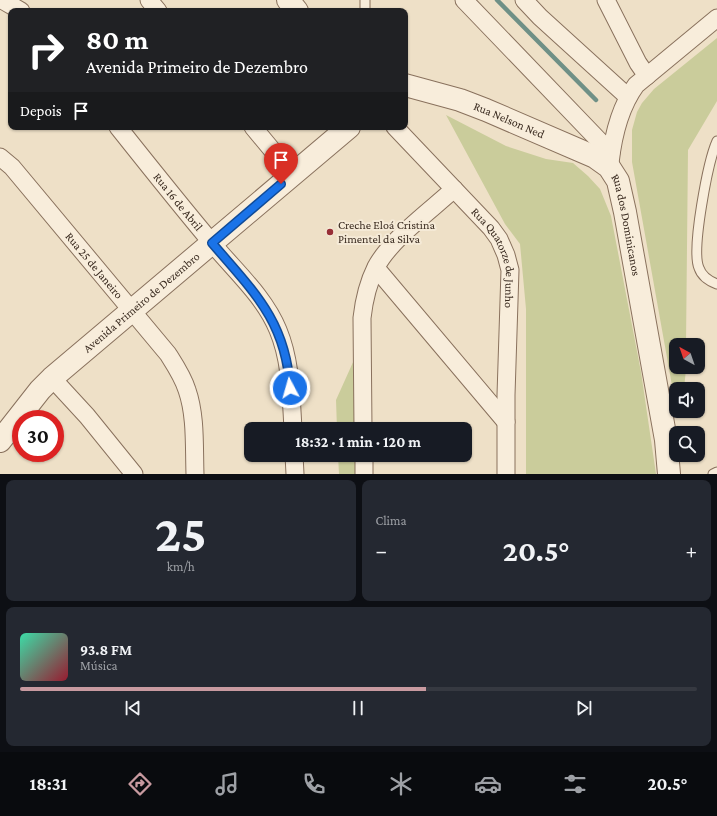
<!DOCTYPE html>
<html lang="pt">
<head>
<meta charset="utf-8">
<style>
  body { margin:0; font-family:"Crimson Pro",serif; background:#242831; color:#f1f3f6; height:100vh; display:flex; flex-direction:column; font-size:15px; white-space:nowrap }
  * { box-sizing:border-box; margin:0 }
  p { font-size:13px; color:#9ea1a6 }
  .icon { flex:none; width:22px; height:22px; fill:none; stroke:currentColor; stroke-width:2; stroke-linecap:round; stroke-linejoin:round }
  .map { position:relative; height:474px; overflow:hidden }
  .sheet { display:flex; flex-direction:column; gap:6px; padding:6px; background:#0d0f14; flex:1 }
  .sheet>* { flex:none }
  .banner { position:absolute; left:8px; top:8px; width:400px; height:122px; border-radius:8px; box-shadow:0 1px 3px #0004; background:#202124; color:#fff; overflow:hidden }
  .needle { width:26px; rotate:320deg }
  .tools { position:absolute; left:669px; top:338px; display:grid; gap:8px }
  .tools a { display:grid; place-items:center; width:36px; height:36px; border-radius:8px; background:#171b24; box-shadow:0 1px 3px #0004; font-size:20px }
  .speed { position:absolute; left:12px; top:410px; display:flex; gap:8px; font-size:20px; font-weight:700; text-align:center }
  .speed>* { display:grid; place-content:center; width:52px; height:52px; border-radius:50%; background:#171b24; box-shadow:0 1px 3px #0004; line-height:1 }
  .speed .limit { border:6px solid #d22; background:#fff; color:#111 }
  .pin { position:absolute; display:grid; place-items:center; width:34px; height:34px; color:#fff; margin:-41px -17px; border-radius:50% 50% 50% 0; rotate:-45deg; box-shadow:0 0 4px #0007 }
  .pin .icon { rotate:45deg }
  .me { position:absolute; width:44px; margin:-22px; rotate:354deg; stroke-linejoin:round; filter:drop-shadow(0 0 3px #0008) }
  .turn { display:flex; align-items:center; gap:14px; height:84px; padding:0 12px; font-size:18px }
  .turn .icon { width:52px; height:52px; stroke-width:2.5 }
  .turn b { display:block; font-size:28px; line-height:34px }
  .then { display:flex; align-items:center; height:38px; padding:0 12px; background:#0003; gap:8px; font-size:15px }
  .big { font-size:30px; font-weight:700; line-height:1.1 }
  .sheet .widget { flex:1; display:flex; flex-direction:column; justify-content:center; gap:6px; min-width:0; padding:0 14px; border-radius:8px; background:#242831 }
  .sheet .dial { align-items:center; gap:0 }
  .dial b { font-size:52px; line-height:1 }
  .song { display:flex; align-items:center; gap:12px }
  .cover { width:48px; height:48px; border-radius:6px; background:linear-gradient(135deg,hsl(160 70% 55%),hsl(350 70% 35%)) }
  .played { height:4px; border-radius:2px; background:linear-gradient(90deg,#c89aa0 60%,#363941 60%) }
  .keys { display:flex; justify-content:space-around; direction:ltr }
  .heat { display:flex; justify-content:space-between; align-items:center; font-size:22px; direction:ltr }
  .sheet .tiles { flex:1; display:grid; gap:6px; grid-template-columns:1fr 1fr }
  .widget:last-child { grid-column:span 2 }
  .trip { position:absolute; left:244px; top:422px; width:228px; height:40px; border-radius:8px; background:#171b24; box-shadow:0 1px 3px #0004; font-weight:700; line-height:40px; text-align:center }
  .menu { display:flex; height:64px; justify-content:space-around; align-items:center; background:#090b0e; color:#9ea1a6 }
  .menu .icon { width:28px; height:28px }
  .menu .current { color:#c89aa0 }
  .menu b { font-size:18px; color:#f1f3f6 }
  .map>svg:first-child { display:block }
</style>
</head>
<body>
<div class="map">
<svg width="717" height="474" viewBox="0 0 717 474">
  <rect width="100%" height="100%" fill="#eee0c7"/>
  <path fill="#cacc9b" d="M717 38V101L688 150 686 345H676V367H686V369L684 389H676V408L632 162V130L637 112 642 103 654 89Z
    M446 115 506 146 546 159 573 163 588 176 600 189 611 216 641 372 656 474H526V309L520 244 505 224Z
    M354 360 356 429H337L336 400Z
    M338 455H357V474H339Z"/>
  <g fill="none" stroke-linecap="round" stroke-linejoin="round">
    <path stroke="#6f9086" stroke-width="4.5" d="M497 0 596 100"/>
    <g stroke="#89715d" stroke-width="11">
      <path id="service" d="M365 11V0
        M717 141C708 161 691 250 699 268 702 277 709 281 717 284
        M713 474 717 472"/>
    </g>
    <g stroke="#89715d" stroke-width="19">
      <g id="minor">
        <path d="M2 0 21 11"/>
        <path d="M149 0 158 11"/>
        <path d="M464 0 611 153"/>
        <path d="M524 0 540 17 628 97"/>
        <path d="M606 0 638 63 647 76"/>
        <path id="s1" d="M118 127C149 166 180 205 212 243 235 271 264 296 278 330 291 361 291 396 293 429"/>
        <path d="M253 127 292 174"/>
        <path id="s2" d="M395 127 491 228 499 239 506 255 510 270 506 395V474"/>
        <path id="s3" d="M0 157 12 167 168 354C175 365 183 377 187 390 196 416 194 446 195 474"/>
        <path d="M610 163C613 136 620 107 636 85L717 18"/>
        <path d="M376 268 506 422"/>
        <path d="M52 378 87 416 134 474"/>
        <path d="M363 429 362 318C364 300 368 283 376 267 391 239 430 211 454 189"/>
        <path d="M294 455 295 474"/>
        <path d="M364 455V474"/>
      </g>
    </g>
    <g stroke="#89715d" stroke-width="24">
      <g id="tertiary">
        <path d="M288 0 297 11"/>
        <path id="s4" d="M405 85 460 100 486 110 595 157 609 167 618 181 625 212 666 440 669 474"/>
        <path id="s5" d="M0 441 40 390 52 378 349 127"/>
      </g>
    </g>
    <use href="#service" stroke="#f8eddb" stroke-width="9"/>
    <use href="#minor" stroke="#f8eddb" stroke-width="17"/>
    <use href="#tertiary" stroke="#f8eddb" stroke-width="22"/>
  </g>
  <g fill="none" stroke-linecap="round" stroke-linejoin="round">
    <g stroke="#114b97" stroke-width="10">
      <path id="route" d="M281 184 212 243C253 291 286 321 290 388"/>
    </g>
    <use href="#route" stroke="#1a73e8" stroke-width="7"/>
  </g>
  <circle fill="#972e36" stroke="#f5ead7" stroke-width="1.5" cx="330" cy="232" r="4"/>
  <g text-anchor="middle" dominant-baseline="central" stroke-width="4" stroke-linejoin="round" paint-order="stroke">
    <g font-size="12" fill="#3a2b20" stroke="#f5ead7">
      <text stroke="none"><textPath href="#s4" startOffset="110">Rua Nelson Ned</textPath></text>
      <text stroke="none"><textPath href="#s1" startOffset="96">Rua 16 de Abril</textPath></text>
      <text stroke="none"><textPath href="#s4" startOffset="282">Rua dos Dominicanos</textPath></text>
      <text stroke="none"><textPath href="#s2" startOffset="169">Rua Quatorze de Junho</textPath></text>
      <text stroke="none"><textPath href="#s3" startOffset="144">Rua 25 de Janeiro</textPath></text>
      <text stroke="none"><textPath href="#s5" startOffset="199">Avenida Primeiro de Dezembro</textPath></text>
    </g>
    <g font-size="12" fill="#3a2b20" stroke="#f5ead7" text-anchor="start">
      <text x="338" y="225">Creche Eloá Cristina<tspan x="338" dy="14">Pimentel da Silva</tspan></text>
    </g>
  </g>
</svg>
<div class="tools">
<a><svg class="needle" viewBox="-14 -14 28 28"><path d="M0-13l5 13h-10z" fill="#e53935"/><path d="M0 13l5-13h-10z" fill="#9ea1a6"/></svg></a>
<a><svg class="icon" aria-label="sound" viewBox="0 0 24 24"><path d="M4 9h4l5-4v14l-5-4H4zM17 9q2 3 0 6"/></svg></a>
<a><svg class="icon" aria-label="search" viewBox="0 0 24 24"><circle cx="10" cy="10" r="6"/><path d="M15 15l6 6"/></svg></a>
</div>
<div class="speed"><div class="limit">30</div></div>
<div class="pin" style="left:281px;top:184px;background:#d93025"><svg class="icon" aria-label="arrive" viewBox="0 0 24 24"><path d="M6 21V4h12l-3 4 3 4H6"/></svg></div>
<svg class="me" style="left:290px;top:388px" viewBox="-20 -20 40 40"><circle r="17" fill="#1a73e8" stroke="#fff" stroke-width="3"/><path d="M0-11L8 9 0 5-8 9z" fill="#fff"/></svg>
<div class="trip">18:32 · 1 min · 120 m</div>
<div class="banner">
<div class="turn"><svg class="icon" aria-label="right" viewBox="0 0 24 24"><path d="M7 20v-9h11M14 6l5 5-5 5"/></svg><div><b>80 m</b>Avenida Primeiro de Dezembro</div></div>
<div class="then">Depois<svg class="icon" aria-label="arrive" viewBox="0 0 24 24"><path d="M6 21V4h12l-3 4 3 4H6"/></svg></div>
</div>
</div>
<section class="sheet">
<div class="tiles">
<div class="widget dial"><b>25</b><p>km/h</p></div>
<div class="widget"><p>Clima</p>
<div class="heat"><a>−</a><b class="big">20.5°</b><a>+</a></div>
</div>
<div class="widget">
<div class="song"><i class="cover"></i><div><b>93.8 FM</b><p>Música</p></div></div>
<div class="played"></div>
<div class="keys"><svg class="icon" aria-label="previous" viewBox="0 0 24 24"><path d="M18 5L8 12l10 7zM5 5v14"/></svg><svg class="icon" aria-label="pause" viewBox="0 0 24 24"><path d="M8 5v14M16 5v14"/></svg><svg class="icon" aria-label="next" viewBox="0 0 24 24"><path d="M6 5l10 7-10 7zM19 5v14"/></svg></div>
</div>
</div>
</section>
<nav class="menu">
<b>18:31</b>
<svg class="icon current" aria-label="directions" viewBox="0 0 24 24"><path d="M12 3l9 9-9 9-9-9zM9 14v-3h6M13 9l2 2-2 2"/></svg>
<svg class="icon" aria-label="music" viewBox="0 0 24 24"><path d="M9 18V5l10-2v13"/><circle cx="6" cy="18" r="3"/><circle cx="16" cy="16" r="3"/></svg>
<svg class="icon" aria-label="phone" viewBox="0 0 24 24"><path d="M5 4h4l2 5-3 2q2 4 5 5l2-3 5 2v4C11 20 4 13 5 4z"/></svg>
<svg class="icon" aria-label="climate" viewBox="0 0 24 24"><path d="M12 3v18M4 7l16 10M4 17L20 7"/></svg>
<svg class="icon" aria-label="car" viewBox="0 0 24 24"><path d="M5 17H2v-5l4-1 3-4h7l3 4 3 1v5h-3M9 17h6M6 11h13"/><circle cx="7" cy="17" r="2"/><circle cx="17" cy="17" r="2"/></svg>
<svg class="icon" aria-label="filters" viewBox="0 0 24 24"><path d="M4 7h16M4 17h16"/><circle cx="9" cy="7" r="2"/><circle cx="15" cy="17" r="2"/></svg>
<b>20.5°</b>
</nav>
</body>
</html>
